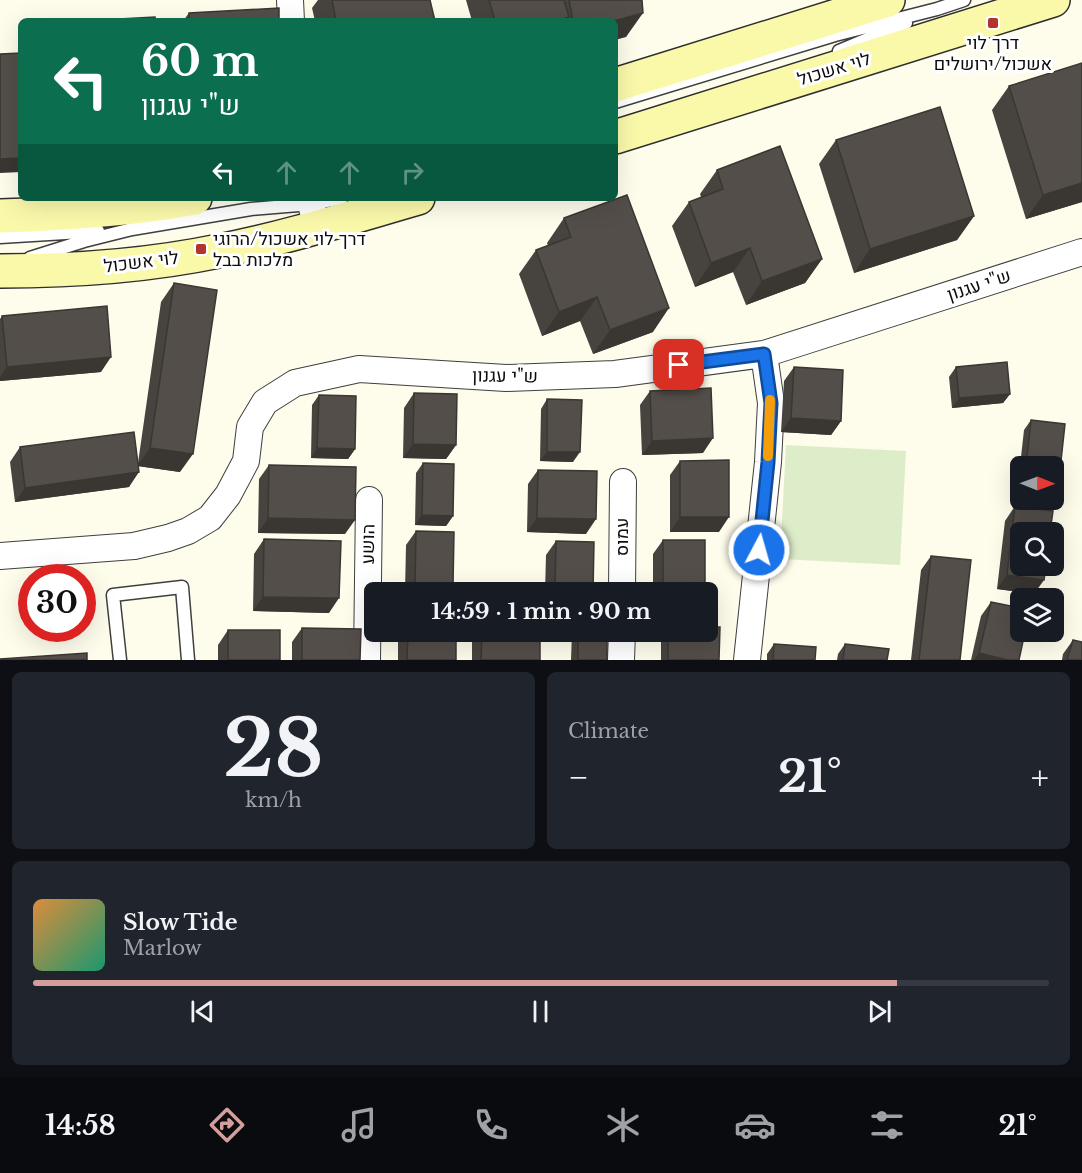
<!DOCTYPE html>
<html lang="en">
<head>
<meta charset="utf-8">
<style>
  body { margin:0; font-family:"Libre Baskerville",Heebo,serif; background:#20242c; color:#f1f3f6; height:100vh; display:flex; flex-direction:column; font-size:22px; white-space:nowrap }
  * { box-sizing:border-box; margin:0 }
  p { font-size:20px; color:#9ea1a6 }
  .icon { flex:none; width:33px; height:33px; fill:none; stroke:currentColor; stroke-width:2; stroke-linecap:round; stroke-linejoin:round }
  .map { position:relative; height:660px; overflow:hidden }
  .panel { display:flex; flex-direction:column; gap:12px; padding:12px; background:#0d0f14; flex:1 }
  .panel>* { flex:none }
  .top-card { position:absolute; left:18px; top:18px; width:600px; height:183px; border-radius:9px; box-shadow:0 6px 24px #0002; background:#0b6e4f; color:#fff; overflow:hidden }
  .needle { width:39px; rotate:91deg }
  .buttons { position:absolute; left:1010px; top:456px; display:grid; gap:12px }
  .buttons a { display:grid; place-items:center; width:54px; height:54px; border-radius:9px; background:#171b24; box-shadow:0 6px 24px #0002; font-size:30px }
  .speed { position:absolute; left:18px; top:564px; display:flex; gap:12px; font-size:30px; font-weight:700; text-align:center }
  .speed>* { display:grid; place-content:center; width:78px; height:78px; border-radius:50%; background:#171b24; box-shadow:0 6px 24px #0002; line-height:1 }
  .speed .limit { border:9px solid #d22; background:#fff; color:#111 }
  .pin { position:absolute; display:grid; place-items:center; width:51px; height:51px; color:#fff; margin:-26px; border-radius:12px; box-shadow:0 3px 9px #0006 }
  .me { position:absolute; width:66px; margin:-33px; rotate:6deg; stroke-linejoin:round; filter:drop-shadow(0 0 4px #0008) }
  .turn { display:flex; align-items:center; gap:21px; height:126px; padding:0 24px; font-size:27px }
  .turn .icon { width:78px; height:78px; stroke-width:2.5 }
  .turn b { display:block; font-size:42px; line-height:51px }
  .lanes { display:flex; align-items:center; height:57px; padding:0 24px; background:#0003; justify-content:center; gap:30px; direction:ltr }
  .lanes .off { opacity:.35 }
  .big { font-size:45px; font-weight:800; line-height:1.1 }
  .panel .widget { flex:1; display:flex; flex-direction:column; justify-content:center; gap:9px; min-width:0; padding:0 21px; border-radius:9px; background:#20242c }
  .panel .dial { align-items:center; gap:0 }
  .dial b { font-size:78px; line-height:1 }
  .song { display:flex; align-items:center; gap:18px }
  .cover { width:72px; height:72px; border-radius:9px; background:linear-gradient(135deg,hsl(30 70% 55%),hsl(160 70% 35%)) }
  .played { height:6px; border-radius:3px; background:linear-gradient(90deg,#d59d9b 85%,#363941 85%) }
  .keys { display:flex; justify-content:space-around; direction:ltr }
  .heat { display:flex; justify-content:space-between; align-items:center; font-size:33px; direction:ltr }
  .panel .tiles { flex:1; display:grid; gap:12px; grid-template-columns:1fr 1fr }
  .widget:last-child { grid-column:span 2 }
  .trip { position:absolute; left:364px; top:582px; width:354px; height:60px; border-radius:9px; background:#171b24; box-shadow:0 6px 24px #0002; font-weight:800; line-height:60px; text-align:center }
  .tab-bar { display:flex; height:96px; justify-content:space-around; align-items:center; background:#090b0e; color:#9ea1a6 }
  .tab-bar .icon { width:42px; height:42px }
  .tab-bar .selected { color:#d59d9b }
  .tab-bar b { font-size:27px; color:#f1f3f6 }
  .map>svg:first-child { display:block }
</style>
</head>
<body>
<div class="map">
<svg width="1082" height="660" viewBox="0 0 1082 660">
  <rect width="100%" height="100%" fill="#fefceb"/>
  <path fill="#ddedc9" d="M786 445 906 451 900 565 780 559Z"/>
  <g fill="none" stroke-linecap="round" stroke-linejoin="round">
    <g stroke="#3f3f3f" stroke-width="15">
      <path id="service" d="M839 51 906 23
        M615 102 835 35 937 9 964 0
        M0 237 98 231
        M30 258 84 241 132 229 251 209 311 204 342 198
        M120 660 113 595 182 587 188 660"/>
    </g>
    <g stroke="#3f3f3f" stroke-width="28">
      <path id="minor" d="M290 0 291 21
        M310 198 316 227
        M0 556 134 546 168 538 188 531 210 518 228 495 246 461 250 427 265 402 295 383 359 369 506 378 615 374 764 354 1082 252
        M622 592 623 482
        M367 660 369 500
        M621 660 622 632
        M747 660 768 462 771 403 764 354"/>
    </g>
    <g stroke="#2e2e2e" stroke-width="36">
      <path id="secondary" d="M615 85 888 0
        M615 137 1053 0
        M0 216C65 214 130 210 195 198
        M0 271C73 271 147 266 219 251 286 238 352 217 418 198"/>
    </g>
    <use href="#service" stroke="#fff" stroke-width="12"/>
    <use href="#minor" stroke="#fff" stroke-width="26"/>
    <use href="#secondary" stroke="#faf9aa" stroke-width="33"/>
  </g>
  <path fill="#47433f" d="M318 0H430L435 21H315L312 8Z
    M466 0H642L626 37 615 21H472Z
    M189 13 279 21H183Z
    M1009 86 1082 202 1026 219 992 110Z
    M836 140 974 216 957 240 854 273 819 164Z
    M717 170 822 259 805 283 746 305 733 272 695 287 672 226 689 202 701 197 700 194Z
    M564 218 653 332 593 354 580 321 542 336 519 274 536 250 548 246 547 243Z
    M174 283 180 472 138 466 129 487 15 502 10 462 20 447 138 463 161 302Z
    M2 316 101 372 0 381V319Z
    M794 367 841 421 831 435 781 432 784 381Z
    M956 367 1010 394 1003 403 952 408 949 377Z
    M650 391 703 453 642 455 640 405Z
    M414 393 456 445 446 459 403 458 404 408Z
    M319 395 355 449 348 459 311 458 312 405Z
    M547 399 573 462 540 461 541 409Z
    M1031 420 1065 424 1060 470 1053 480V466H1020L1024 430Z
    M680 461 719 532H670V475Z
    M423 463 453 516 446 526 415 525 416 473Z
    M269 465 345 534 258 533 259 479Z
    M538 470 586 534 527 532 528 484Z
    M1015 506 1034 594 997 589 1005 521Z
    M416 531 453 586 449 592H405L406 545Z
    M264 539 329 613 253 611 254 554Z
    M663 540 705 591 704 592H653V554Z
    M556 541 593 592H545L546 555Z
    M931 556 960 660H911L921 570Z
    M991 602 1019 660H971L981 616Z
    M302 628 360 660H292V642Z
    M228 630 280 660H218V645Z
    M398 632H456V660H398Z
    M478 632H540V660H472V641Z
    M572 632H607V660H571Z
    M665 632H708L719 660H661V636Z
    M1073 640 1082 660H1062L1063 654Z
    M774 644 815 660H767V654Z
    M845 644 887 660H837L838 654Z"/>
  <path fill="#3a3733" d="M643 13 626 37 615 40V21Z
    M569 17 566 21H555Z
    M21 158V172L0 173V159Z
    M1082 183V202L1026 219 1043 195Z
    M974 216 957 240 854 273 870 249Z
    M750 248 733 272 695 287 711 263Z
    M822 259 805 283 746 305 762 281Z
    M597 297 580 321 542 336 559 312Z
    M669 308 653 332 593 354 610 330Z
    M111 357 101 372 0 381V377L7 367Z
    M1010 394 1003 403 952 408 959 398Z
    M791 418 841 421 831 435 781 432Z
    M713 438 703 453 642 455 652 441Z
    M413 444 456 445 446 459 403 458Z
    M150 448 193 454 180 472 137 466Z
    M317 448 355 449 348 459 311 458Z
    M547 452H580L573 462 540 461Z
    M1053 469 1060 470 1053 480Z
    M139 472 129 487 15 502 25 488Z
    M422 515 453 516 446 526 415 525Z
    M680 517H729L719 532H670Z
    M268 518 355 520 345 534 258 533Z
    M537 518 596 519 586 534 527 532Z
    M1007 575 1044 580 1034 594 997 589Z
    M415 585 453 586 449 592H410Z
    M663 591H705L704 592H662Z
    M263 597 339 598 329 613 253 611Z
    M979 653 1008 660H974Z"/>
  <path fill="#534e49" stroke="#3a3733" stroke-width="1.5" d="M332 0H430L435 21H336Z
    M489 0H564L569 17 555 21H495Z
    M569 0H642L643 13 614 21H573Z
    M279 8V21H189V13Z
    M155 17V21H82Z
    M21 53V158L0 159V54Z
    M1082 63V183L1043 195 1009 86Z
    M940 107 974 216 870 249 836 140Z
    M780 146 822 259 762 281 750 248 711 263 689 202 723 189 717 170Z
    M627 195 669 308 610 330 597 297 559 312 536 250 571 237 564 218Z
    M174 283 217 290 193 454 150 448Z
    M107 306 111 357 7 367 2 316Z
    M1007 362 1010 394 959 398 956 367Z
    M794 367 843 370 841 421 791 418Z
    M711 388 713 438 652 441 650 391Z
    M414 393 457 394 456 445 413 444Z
    M319 395 356 396 355 449 317 448Z
    M547 399 582 400 580 452H547Z
    M1031 420 1065 424 1060 470 1053 469V466H1026Z
    M134 432 139 472 25 488 20 447Z
    M729 460V517H680V461Z
    M423 463 454 464 453 516 422 515Z
    M269 465 356 467 355 520 268 518Z
    M538 470 597 471 596 519 537 518Z
    M1015 506 1053 511 1050 532H1020V566H1046L1044 580 1007 575Z
    M416 531 454 532 453 586 415 585Z
    M264 539 341 541 339 598 263 597Z
    M663 540H705V591H663Z
    M556 541 594 542 593 592H555Z
    M931 556 971 560 960 660H919Z
    M991 602 1020 608V632H1025L1019 660H1008L979 653Z
    M708 627H720L719 660H668V632H708Z
    M302 628 361 629 360 660H302Z
    M228 630H280V660H228Z
    M408 632H456V660H407Z
    M482 632H540V660H481Z
    M578 632H607V660H578Z
    M1073 640 1082 642V660H1067Z
    M774 644 816 647 815 660H773Z
    M845 644 889 649 887 660H843Z
    M87 653V660H0V659Z"/>
  <g fill="none" stroke-linecap="round" stroke-linejoin="round">
    <g stroke="#114b97" stroke-width="15">
      <path id="route" d="M679 365 764 354 771 403 768 462 759 550"/>
    </g>
    <use href="#route" stroke="#1a73e8" stroke-width="10"/>
    <path stroke="#f59e0b" stroke-width="10" d="M768 456 770 400"/>
  </g>
  <g fill="#b3342c" stroke="#fff" stroke-width="2">
    <rect x="987" y="17" width="12" height="12" rx="3"/>
    <rect x="195" y="243" width="12" height="12" rx="3"/>
  </g>
  <g text-anchor="middle" dominant-baseline="central" stroke-width="6" stroke-linejoin="round" paint-order="stroke">
    <g font-size="18" fill="#0c0c0c" stroke="#fff">
      <text x="993" y="43">דרך לוי<tspan x="993" dy="21">אשכול/ירושלים</tspan></text>
      <text x="213" y="239" text-anchor="start">דרך לוי אשכול/הרוגי<tspan x="213" dy="21">מלכות בבל</tspan></text>
    </g>
    <g font-size="18" fill="#0c0c0c" stroke="#fff">
      <text transform="translate(834 69) rotate(-17)">לוי אשכול</text>
      <text transform="translate(141 262) rotate(-7)">לוי אשכול</text>
      <text transform="translate(979 285) rotate(-18)">ש"י עגנון</text>
      <text transform="translate(505 376) rotate(1)">ש"י עגנון</text>
      <text transform="translate(622 537) rotate(-90)">עמוס</text>
      <text transform="translate(368 544) rotate(-89)">הושע</text>
    </g>
  </g>
</svg>
<div class="buttons">
<a><svg class="needle" viewBox="-14 -14 28 28"><path d="M0-13l5 13h-10z" fill="#e53935"/><path d="M0 13l5-13h-10z" fill="#9ea1a6"/></svg></a>
<a><svg class="icon" aria-label="search" viewBox="0 0 24 24"><circle cx="10" cy="10" r="6"/><path d="M15 15l6 6"/></svg></a>
<a><svg class="icon" aria-label="layers" viewBox="0 0 24 24"><path d="M12 4l9 5-9 5-9-5zM3 14l9 5 9-5"/></svg></a>
</div>
<div class="speed"><div class="limit">30</div></div>
<div class="pin" style="left:679px;top:365px;background:#d93025"><svg class="icon" aria-label="arrive" viewBox="0 0 24 24"><path d="M6 21V4h12l-3 4 3 4H6"/></svg></div>
<svg class="me" style="left:759px;top:550px" viewBox="-20 -20 40 40"><circle r="17" fill="#1a73e8" stroke="#fff" stroke-width="3"/><path d="M0-11L8 9 0 5-8 9z" fill="#fff"/></svg>
<div class="trip">14:59 · 1 min · 90 m</div>
<div class="top-card">
<div class="turn"><svg class="icon" aria-label="left" viewBox="0 0 24 24"><path d="M17 20v-9H6M10 6l-5 5 5 5"/></svg><div><b>60 m</b>ש&quot;י עגנון</div></div>
<div class="lanes"><svg class="icon" aria-label="left" viewBox="0 0 24 24"><path d="M17 20v-9H6M10 6l-5 5 5 5"/></svg><svg class="icon off" aria-label="ahead" viewBox="0 0 24 24"><path d="M12 20V5M6 11l6-6 6 6"/></svg><svg class="icon off" aria-label="ahead" viewBox="0 0 24 24"><path d="M12 20V5M6 11l6-6 6 6"/></svg><svg class="icon off" aria-label="right" viewBox="0 0 24 24"><path d="M7 20v-9h11M14 6l5 5-5 5"/></svg></div>
</div>
</div>
<section class="panel">
<div class="tiles">
<div class="widget dial"><b>28</b><p>km/h</p></div>
<div class="widget"><p>Climate</p>
<div class="heat"><a>−</a><b class="big">21°</b><a>+</a></div>
</div>
<div class="widget">
<div class="song"><i class="cover"></i><div><b>Slow Tide</b><p>Marlow</p></div></div>
<div class="played"></div>
<div class="keys"><svg class="icon" aria-label="previous" viewBox="0 0 24 24"><path d="M18 5L8 12l10 7zM5 5v14"/></svg><svg class="icon" aria-label="pause" viewBox="0 0 24 24"><path d="M8 5v14M16 5v14"/></svg><svg class="icon" aria-label="next" viewBox="0 0 24 24"><path d="M6 5l10 7-10 7zM19 5v14"/></svg></div>
</div>
</div>
</section>
<nav class="tab-bar">
<b>14:58</b>
<svg class="icon selected" aria-label="directions" viewBox="0 0 24 24"><path d="M12 3l9 9-9 9-9-9zM9 14v-3h6M13 9l2 2-2 2"/></svg>
<svg class="icon" aria-label="music" viewBox="0 0 24 24"><path d="M9 18V5l10-2v13"/><circle cx="6" cy="18" r="3"/><circle cx="16" cy="16" r="3"/></svg>
<svg class="icon" aria-label="phone" viewBox="0 0 24 24"><path d="M5 4h4l2 5-3 2q2 4 5 5l2-3 5 2v4C11 20 4 13 5 4z"/></svg>
<svg class="icon" aria-label="climate" viewBox="0 0 24 24"><path d="M12 3v18M4 7l16 10M4 17L20 7"/></svg>
<svg class="icon" aria-label="car" viewBox="0 0 24 24"><path d="M5 17H2v-5l4-1 3-4h7l3 4 3 1v5h-3M9 17h6M6 11h13"/><circle cx="7" cy="17" r="2"/><circle cx="17" cy="17" r="2"/></svg>
<svg class="icon" aria-label="filters" viewBox="0 0 24 24"><path d="M4 7h16M4 17h16"/><circle cx="9" cy="7" r="2"/><circle cx="15" cy="17" r="2"/></svg>
<b>21°</b>
</nav>
</body>
</html>
